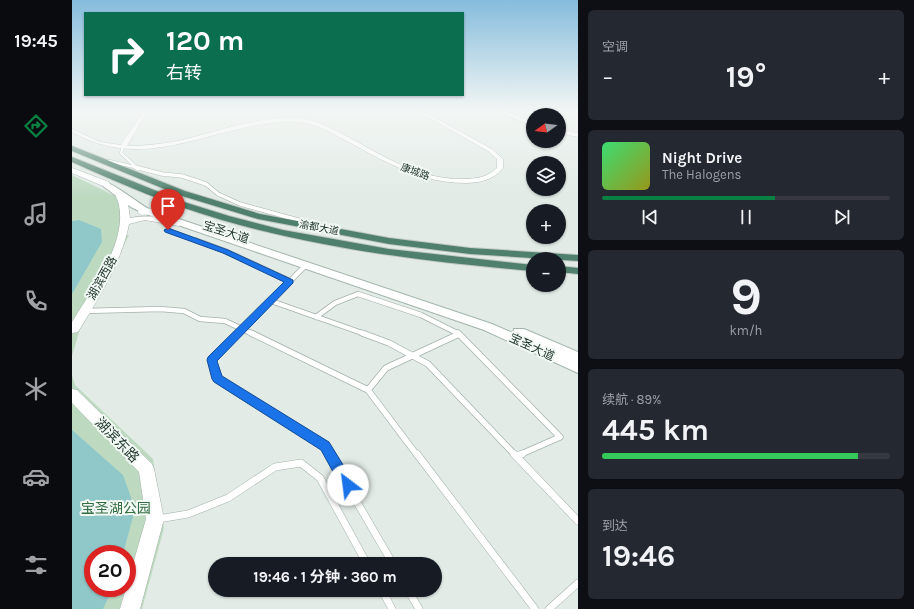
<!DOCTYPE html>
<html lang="zh">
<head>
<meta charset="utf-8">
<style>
  body { margin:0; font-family:Karla,"Noto Sans SC",sans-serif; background:#242831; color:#f1f3f6; height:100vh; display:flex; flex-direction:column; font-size:15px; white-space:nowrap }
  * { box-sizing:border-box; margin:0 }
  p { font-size:13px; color:#9ea1a6 }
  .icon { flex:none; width:22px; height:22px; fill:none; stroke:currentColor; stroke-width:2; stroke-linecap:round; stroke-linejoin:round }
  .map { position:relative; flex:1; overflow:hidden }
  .sheet { display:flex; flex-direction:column; gap:10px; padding:10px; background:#0d0f14; width:336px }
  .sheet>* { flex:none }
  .top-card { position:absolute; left:12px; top:12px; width:380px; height:84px; border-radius:0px; box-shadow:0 1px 3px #0004; background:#0b6e4f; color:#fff; overflow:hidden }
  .needle { width:26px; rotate:255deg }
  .controls { position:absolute; left:454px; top:108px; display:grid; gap:8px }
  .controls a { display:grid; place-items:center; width:40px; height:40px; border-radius:50%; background:#171b24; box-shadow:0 1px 3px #0004; font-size:20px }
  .speed { position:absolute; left:12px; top:545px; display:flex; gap:8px; font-size:20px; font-weight:700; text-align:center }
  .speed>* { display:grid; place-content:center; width:52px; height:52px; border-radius:50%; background:#171b24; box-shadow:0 1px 3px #0004; line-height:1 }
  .speed .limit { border:6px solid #d22; background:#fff; color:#111 }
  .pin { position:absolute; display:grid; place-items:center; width:34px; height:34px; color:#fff; margin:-41px -17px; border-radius:50% 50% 50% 0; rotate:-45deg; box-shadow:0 0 4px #0007 }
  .pin .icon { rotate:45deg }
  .me { position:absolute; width:44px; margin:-22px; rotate:330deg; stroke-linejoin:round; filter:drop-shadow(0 0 3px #0008) }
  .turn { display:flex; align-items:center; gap:14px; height:84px; padding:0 16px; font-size:18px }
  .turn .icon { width:52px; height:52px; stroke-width:2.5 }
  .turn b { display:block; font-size:28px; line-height:34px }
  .big { font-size:30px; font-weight:700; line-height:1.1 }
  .sheet .widget { flex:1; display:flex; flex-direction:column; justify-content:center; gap:6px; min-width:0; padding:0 14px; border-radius:6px; background:#242831 }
  .sheet .dial { align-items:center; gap:0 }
  .dial b { font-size:52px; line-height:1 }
  .song { display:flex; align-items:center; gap:12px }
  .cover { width:48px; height:48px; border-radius:6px; background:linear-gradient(135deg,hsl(140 70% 55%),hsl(60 70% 35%)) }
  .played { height:4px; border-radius:2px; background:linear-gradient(90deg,#0b8043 60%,#363941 60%) }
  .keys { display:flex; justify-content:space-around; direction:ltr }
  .heat { display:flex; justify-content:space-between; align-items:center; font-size:22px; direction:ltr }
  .charge { height:6px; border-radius:3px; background:linear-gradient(90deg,#34c759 89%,#363941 0) }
  .trip { position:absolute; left:136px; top:557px; width:234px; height:40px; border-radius:20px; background:#171b24; box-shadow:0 1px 3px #0004; font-weight:700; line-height:40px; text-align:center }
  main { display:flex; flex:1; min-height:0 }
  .tab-bar { display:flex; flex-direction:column; width:72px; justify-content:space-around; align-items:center; background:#090b0e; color:#9ea1a6 }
  .tab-bar .icon { width:28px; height:28px }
  .tab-bar .current { color:#0b8043 }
  .tab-bar b { font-size:18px; color:#f1f3f6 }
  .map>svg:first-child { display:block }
</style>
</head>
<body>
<main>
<nav class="tab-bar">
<b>19:45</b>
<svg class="icon current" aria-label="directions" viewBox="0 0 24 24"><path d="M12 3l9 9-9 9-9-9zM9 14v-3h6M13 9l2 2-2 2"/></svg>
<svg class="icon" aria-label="music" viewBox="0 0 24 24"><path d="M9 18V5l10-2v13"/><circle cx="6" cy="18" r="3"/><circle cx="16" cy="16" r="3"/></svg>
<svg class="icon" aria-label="phone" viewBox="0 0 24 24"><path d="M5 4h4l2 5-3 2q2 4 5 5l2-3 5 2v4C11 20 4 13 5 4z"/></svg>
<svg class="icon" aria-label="climate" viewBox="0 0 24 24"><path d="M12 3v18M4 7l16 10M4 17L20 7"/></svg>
<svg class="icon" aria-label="car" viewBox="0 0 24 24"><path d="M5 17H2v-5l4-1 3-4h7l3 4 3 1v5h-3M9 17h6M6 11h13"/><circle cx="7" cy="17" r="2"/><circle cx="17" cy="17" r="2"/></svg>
<svg class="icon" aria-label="filters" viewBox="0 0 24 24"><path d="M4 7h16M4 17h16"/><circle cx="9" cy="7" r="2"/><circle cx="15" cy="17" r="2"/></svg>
</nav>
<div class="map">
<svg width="506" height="609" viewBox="0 0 506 609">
  <rect width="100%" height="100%" fill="#e2ebe6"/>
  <path fill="#bddac1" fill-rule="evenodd" d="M0 175 43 196 49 207V235H57L8 329 0 356Z
    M0 375 3 385 81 459 92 528 70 609H0ZM21 554H55V588H21Z"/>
  <path fill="#90c8ca" d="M7 220 29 229 30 242 0 294V221Z
    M0 430 51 475 63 509 51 554H21V588H41L31 609H0Z"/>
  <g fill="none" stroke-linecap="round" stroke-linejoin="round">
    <g stroke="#a5b2ac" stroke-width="3.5">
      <path id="service-far4" d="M51 147 49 153 65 168
        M37 161 67 168"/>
    </g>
    <g stroke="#a5b2ac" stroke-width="4.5">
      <path id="service-far3" d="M63 167 90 174 110 176 134 184 146 194 168 204 252 227
        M64 167 66 169
        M96 230 126 241"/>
    </g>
    <g stroke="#a5b2ac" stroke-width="6">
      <path id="service-far2" d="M123 240 153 251 218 281
        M199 301 293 334
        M13 311 88 309 112 311 128 319 153 321 181 334
        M244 317 263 303 286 294 349 315 387 334
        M165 334 234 265"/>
    </g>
    <g stroke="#a5b2ac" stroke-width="7">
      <path id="service-far1" d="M166 333 140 360 145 379 253 446 258 455
        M179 333 296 390 345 455
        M290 333 317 343 356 364 443 455
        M386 333 488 437 447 455
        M296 390 314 368 387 334"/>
    </g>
    <g stroke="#a5b2ac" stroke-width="8">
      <path id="service" d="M257 454 321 564
        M345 454 463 609
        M442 454 506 521
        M444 456 450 454
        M86 519 116 514 156 498 203 467 229 463 248 478 295 564
        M310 590 320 609
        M336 590 347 609
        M477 609 506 583"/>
    </g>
    <g stroke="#a5b2ac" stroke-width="1">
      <path id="minor" d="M71 111H76L55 146C72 146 89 144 106 141 150 131 207 107 250 124 297 145 338 180 391 179 404 179 416 177 425 168V159L416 151 345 111H351L420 149 431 159V168C422 180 407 183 393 183 337 183 295 149 247 127 229 120 211 121 193 124 124 134 68 170 0 132V129L28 142 49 145Z"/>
    </g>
    <g stroke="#a5b2ac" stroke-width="1">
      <path id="tertiary" d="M424 111H432L461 122V126Z
        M487 129 506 133V137L487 133Z
        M0 168 37 182 38 184 31 186 0 173Z
        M44 192H50L56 204 58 218C69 215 103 216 111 223L107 226 73 220 57 224C50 262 26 299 6 332L0 333V322C20 289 63 233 43 194Z
        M92 208 95 209V213L69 215 65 212 69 209Z
        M0 389 5 390 80 464 82 469 92 519 68 609H48L74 519 67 472 0 403Z"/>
    </g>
    <g stroke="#a2b5ac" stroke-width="2">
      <path id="secondary" d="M31 182C39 181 67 204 77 209L420 324 441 333 442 329H452L506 352V373L412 330 71 213 59 207 31 186Z"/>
    </g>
    <g stroke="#c2c8c5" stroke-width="2">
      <path id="trunk" d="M0 146 113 191 188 214 317 238 398 248 506 255V261L398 254 317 244 186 219 107 195 0 151Z
        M0 157 112 202 157 216 211 230 317 249 461 265V271C356 262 251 249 150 220 98 205 49 184 0 162Z
        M487 266 506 268V274L487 272Z"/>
    </g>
    <use href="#service-far4" stroke="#fff" stroke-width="2.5"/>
    <use href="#service-far3" stroke="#fff" stroke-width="3.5"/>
    <use href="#service-far2" stroke="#fff" stroke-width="4.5"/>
    <use href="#service-far1" stroke="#fff" stroke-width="5.5"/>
    <use href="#service" stroke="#fff" stroke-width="7"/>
    <use href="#minor" fill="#fff" fill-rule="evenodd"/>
    <use href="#tertiary" fill="#fff" fill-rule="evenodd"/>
    <use href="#secondary" fill="#fff" fill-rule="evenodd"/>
    <use href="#trunk" fill="#4f806e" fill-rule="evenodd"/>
  </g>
  <linearGradient id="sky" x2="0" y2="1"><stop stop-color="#85bcdc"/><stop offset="0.56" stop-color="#f2f6f4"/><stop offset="1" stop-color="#f2f6f4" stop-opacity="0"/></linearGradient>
  <rect width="506" height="197" fill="url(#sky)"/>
  <path fill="#1a73e8" stroke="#114b97" d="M96 228 156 250 221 280V283L145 361 150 376 257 442 281 481 282 485 281 490 276 491 271 490 249 450 142 382 140 379 135 360 136 357 212 282 151 253 93 232 92 230Z"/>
  <g text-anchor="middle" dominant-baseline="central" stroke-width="4" stroke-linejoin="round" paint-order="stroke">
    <g font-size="10" fill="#243a31" stroke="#f2f8f4">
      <text transform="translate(343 172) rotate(20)">康城路</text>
      <text transform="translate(247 228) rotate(11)">渝都大道</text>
    </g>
    <g font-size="12" fill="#243a31" stroke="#f2f8f4">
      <text transform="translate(154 232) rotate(18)">宝圣大道</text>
      <text transform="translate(30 278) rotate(-61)">湖滨西路</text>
      <text transform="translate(460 347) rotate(25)">宝圣大道</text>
    </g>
    <g font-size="14" fill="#243a31" stroke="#f2f8f4">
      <text transform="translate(45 440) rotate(46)">湖滨东路</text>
    </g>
    <g font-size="14" fill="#326d42" stroke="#f2f8f4">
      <text x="44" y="508">宝圣湖公园</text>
    </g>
  </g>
</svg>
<div class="controls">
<a><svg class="needle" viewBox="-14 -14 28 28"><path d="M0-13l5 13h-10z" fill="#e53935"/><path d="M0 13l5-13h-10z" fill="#9ea1a6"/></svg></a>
<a><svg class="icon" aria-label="layers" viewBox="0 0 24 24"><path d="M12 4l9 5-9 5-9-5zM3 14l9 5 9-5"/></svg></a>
<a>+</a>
<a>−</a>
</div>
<div class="speed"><div class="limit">20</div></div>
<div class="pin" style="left:96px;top:230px;background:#d93025"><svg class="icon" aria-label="arrive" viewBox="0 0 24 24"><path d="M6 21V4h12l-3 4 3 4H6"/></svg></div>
<svg class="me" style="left:276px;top:485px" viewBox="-20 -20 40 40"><circle r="19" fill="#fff"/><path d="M0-13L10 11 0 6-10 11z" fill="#1a73e8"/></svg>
<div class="trip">19:46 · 1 分钟 · 360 m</div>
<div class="top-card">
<div class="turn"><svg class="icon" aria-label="right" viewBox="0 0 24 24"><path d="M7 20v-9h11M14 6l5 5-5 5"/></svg><div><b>120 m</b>右转</div></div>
</div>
</div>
<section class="sheet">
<div class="widget"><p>空调</p>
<div class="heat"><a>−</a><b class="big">19°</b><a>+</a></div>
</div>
<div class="widget">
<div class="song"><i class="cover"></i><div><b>Night Drive</b><p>The Halogens</p></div></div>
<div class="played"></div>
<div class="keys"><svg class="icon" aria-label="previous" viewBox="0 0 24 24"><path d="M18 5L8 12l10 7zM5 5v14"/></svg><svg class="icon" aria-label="pause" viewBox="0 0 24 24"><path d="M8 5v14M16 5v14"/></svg><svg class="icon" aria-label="next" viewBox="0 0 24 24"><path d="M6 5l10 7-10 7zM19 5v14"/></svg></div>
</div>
<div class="widget dial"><b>9</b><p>km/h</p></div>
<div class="widget"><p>续航 · 89%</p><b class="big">445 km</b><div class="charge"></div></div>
<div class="widget"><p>到达</p><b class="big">19:46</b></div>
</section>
</main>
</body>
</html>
